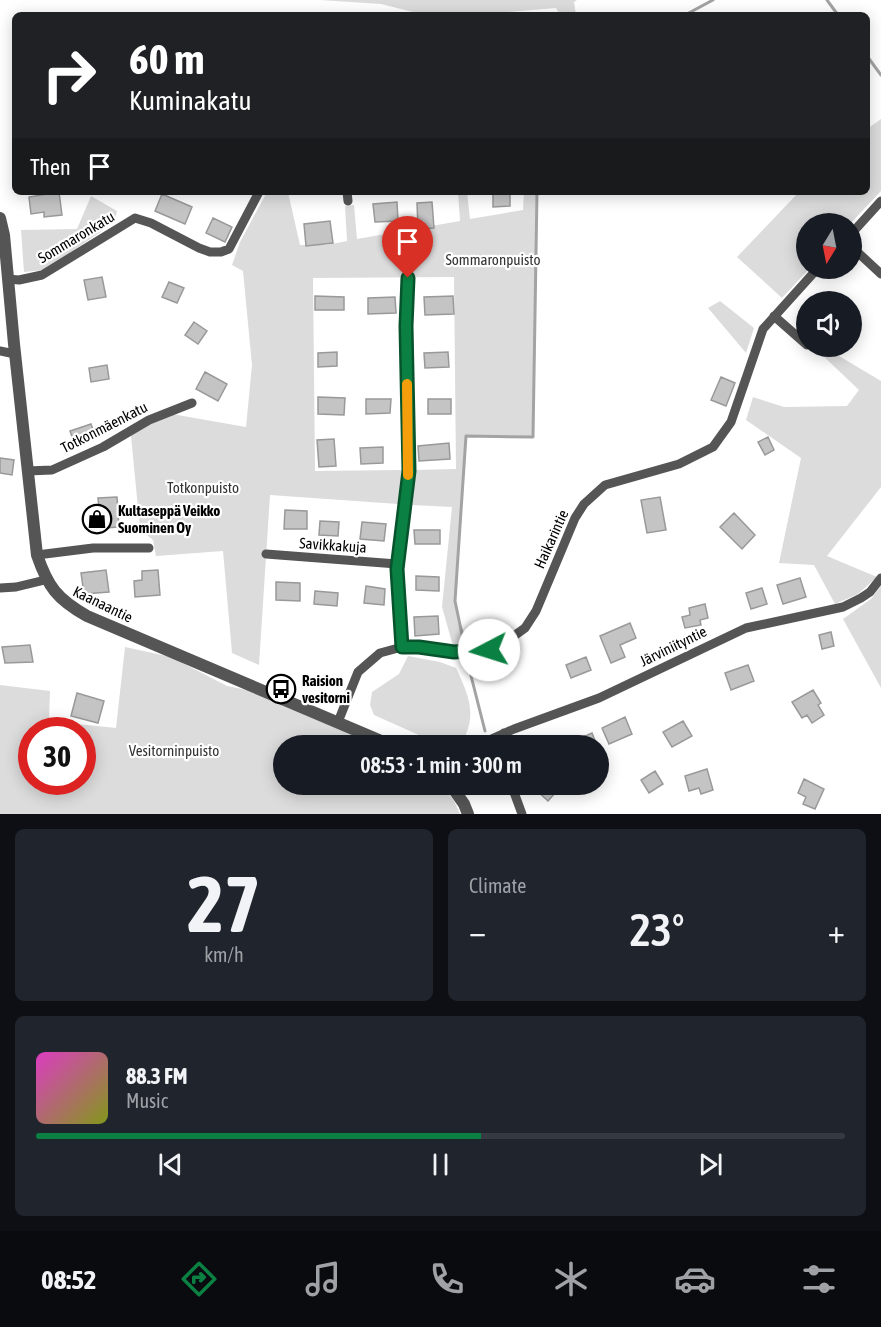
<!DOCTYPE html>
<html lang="en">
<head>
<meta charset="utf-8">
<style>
  body { margin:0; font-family:"Asap Condensed",sans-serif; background:#20242c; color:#f1f3f6; height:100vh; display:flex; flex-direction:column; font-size:22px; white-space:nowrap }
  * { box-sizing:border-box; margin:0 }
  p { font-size:20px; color:#9ea1a6 }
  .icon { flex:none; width:33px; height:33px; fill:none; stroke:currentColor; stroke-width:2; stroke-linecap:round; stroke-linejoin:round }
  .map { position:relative; height:814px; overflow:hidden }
  .drawer { display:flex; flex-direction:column; gap:15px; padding:15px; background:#0d0f14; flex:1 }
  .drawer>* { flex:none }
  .banner { position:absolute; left:12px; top:12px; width:858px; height:183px; border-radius:9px; box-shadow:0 3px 15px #0003; background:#202124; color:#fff; overflow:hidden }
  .needle { width:39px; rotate:190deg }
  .controls { position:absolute; left:796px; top:213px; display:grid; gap:12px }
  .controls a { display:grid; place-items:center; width:66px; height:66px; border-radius:50%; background:#171b24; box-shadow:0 3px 15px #0003; font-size:30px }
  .speed { position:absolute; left:18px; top:717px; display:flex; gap:12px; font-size:30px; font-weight:700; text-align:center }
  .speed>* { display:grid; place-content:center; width:78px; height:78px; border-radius:50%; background:#171b24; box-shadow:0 3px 15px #0003; line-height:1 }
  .speed .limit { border:9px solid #d22; background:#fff; color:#111 }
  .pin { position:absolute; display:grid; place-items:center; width:51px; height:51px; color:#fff; margin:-62px -26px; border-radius:50% 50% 50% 0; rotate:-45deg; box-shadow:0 0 6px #0007 }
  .pin .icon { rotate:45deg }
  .me { position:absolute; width:66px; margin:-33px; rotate:265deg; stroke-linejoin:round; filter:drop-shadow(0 0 4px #0008) }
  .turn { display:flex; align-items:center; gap:21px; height:126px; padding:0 18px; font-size:27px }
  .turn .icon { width:78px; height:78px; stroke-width:2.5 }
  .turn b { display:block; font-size:42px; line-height:51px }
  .then { display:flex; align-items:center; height:57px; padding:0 18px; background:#0003; gap:12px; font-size:22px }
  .big { font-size:45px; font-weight:600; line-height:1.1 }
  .drawer .card { flex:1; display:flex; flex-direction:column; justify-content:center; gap:9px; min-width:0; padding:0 21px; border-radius:9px; background:#20242c }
  .drawer .dial { align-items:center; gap:0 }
  .dial b { font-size:78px; line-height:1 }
  .song { display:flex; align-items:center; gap:18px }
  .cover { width:72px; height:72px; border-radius:9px; background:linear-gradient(135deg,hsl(310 70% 55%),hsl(70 70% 35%)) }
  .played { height:6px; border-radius:3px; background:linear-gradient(90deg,#0b8043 55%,#363941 55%) }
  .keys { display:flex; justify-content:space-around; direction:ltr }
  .heat { display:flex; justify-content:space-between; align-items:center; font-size:33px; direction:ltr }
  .drawer .tiles { flex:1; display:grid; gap:15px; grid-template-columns:1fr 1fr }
  .card:last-child { grid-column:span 2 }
  .trip { position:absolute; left:273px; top:735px; width:336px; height:60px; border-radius:30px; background:#171b24; box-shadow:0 3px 15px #0003; font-weight:600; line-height:60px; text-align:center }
  .tab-bar { display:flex; height:96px; justify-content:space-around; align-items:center; background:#090b0e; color:#9ea1a6 }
  .tab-bar .icon { width:42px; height:42px }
  .tab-bar .current { color:#0b8043 }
  .tab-bar b { font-size:27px; color:#f1f3f6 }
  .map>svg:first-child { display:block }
</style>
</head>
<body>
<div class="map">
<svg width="881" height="814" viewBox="0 0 881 814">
  <rect width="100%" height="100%" fill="#fff"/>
  <path fill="#dcdcdc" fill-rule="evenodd" d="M320 0H577L574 2 576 15H560L556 8 473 15H425L381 4Z
    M881 119V191L851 223 807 224V268L809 269 782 298 737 257 799 192H867V129Z
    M267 192H288L300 245H327L347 241 345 206 354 205 357 239 460 221 458 192H467L470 219 523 210 524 192H537L533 437H466L455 601 457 617 470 643 453 646 442 607 452 507 412 505 416 470 456 469 454 277 313 278 315 471 402 470 398 504 270 495 259 665 232 653 223 551 156 556 153 540 140 529 131 436 148 423 166 413 246 427 252 365 243 271 232 265 240 242Z
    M91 196 117 211 115 220 99 233 65 256 44 270 24 272 21 230 77 229Z
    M720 301 754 328 746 353 708 308Z
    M824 347 881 381V487L827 556 877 577 858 594 835 604 814 565 779 563 801 458 746 420 753 397 784 407 847 406 859 390 819 352Z
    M881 586V688L843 619 871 599Z
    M125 647 171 657 227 686 247 690 377 745 284 746V784L441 785 454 801 460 814H0V685L50 691 49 721 116 728ZM32 730H82V782H32Z
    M408 656 440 662 456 668C469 696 478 716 461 744L437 745 430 740 374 715 370 705 372 692 399 674Z"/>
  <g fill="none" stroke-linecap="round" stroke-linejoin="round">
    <path stroke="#a3a3a3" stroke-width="3" d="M827 0 838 15
      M685 15 713 0
      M867 56 881 75
      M464 644 455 601 466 436 533 437 537 192
      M467 660 485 731"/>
  </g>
  <path fill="#c4c4c4" stroke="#999" stroke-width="1.5" d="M59 192 62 215 44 217V212L31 214 29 197Z
    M493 192H510V206L493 207Z
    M162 194 192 207 185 224 155 211Z
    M397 202 398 221 375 222 373 204Z
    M432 202 434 228 418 229 417 203Z
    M213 218 232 227 225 242 206 233Z
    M330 221 333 243 306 246 304 224Z
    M102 277 106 297 88 300 84 280Z
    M169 282 184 288 177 303 162 297Z
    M315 296 344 297V310H315Z
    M453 296 454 314 425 315 424 297Z
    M395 297 396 313 368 314V298Z
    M194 322 207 331 198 344 185 335Z
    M337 352V366L318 367V353Z
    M448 352 449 367 425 368 424 353Z
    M107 365 109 379 91 382 89 368Z
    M205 372 227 384 218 401 196 389Z
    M721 377 735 383 726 406 711 400Z
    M318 397 345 398 344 415 318 414Z
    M366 399H391L390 413 366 414Z
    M428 399H451V414H428Z
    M91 424 96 438 75 445 70 431Z
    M768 437 774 450 765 455 758 442Z
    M334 439 336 466 319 467 317 440Z
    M449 443 450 459 419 461 418 446Z
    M383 447V463L361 464 360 448Z
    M0 458 14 460 12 475 0 473Z
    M117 497 119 527 87 529 86 510 99 509 98 498Z
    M660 497 666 530 647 533 641 500Z
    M285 510 307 511V529H284Z
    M734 513 755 535 742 549 720 527Z
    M320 521 339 522 338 536 319 535Z
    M362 522 386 524 384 541 360 539Z
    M414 530H440V544H415Z
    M106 570 109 592 84 594 81 573Z
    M158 570 160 595 135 597 134 581 142 580V571Z
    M416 576 439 577V591L416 590Z
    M800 578 806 597 783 604 777 585Z
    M276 582 300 583V601L276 600Z
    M366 586 385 589 384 605 364 603Z
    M762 588 767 604 751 609 746 593Z
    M315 591 338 593 337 606 314 604Z
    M705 604 708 618 700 620 701 625 685 628 682 617 690 615 689 608Z
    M438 616 439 634 415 636 414 617Z
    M630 623 636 638 620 645 625 657 611 663 600 636Z
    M831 632 834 646 822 649 819 635Z
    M30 645 33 662 5 663 2 647Z
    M586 657 591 670 571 678 566 665Z
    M748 665 754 681 731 690 725 673Z
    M813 690 821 703 818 705 824 715 812 723 807 715 802 718 792 702Z
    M77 693 104 701 98 723 71 716Z
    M625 717 632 734 609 744 602 728Z
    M683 721 692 736 672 747 663 732Z
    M592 733 597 746H566L565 745Z
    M707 769 713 790 701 794 699 788 689 791 685 776Z
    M655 771 663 784 649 793 641 780Z
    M804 779 824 789 815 809 803 804 806 797 798 793Z
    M539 784H563L548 801 535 789Z"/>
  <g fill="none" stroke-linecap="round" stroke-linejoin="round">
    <path stroke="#555" stroke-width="9" d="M347 192 348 201
      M852 233 881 201
      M852 247 881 274
      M8 279 19 280 42 275 135 218 151 223 199 248 210 252H221L229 249 259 192
      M774 316 807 345
      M0 351 15 354
      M27 471 52 470 103 447 149 420 192 403
      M266 554 397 564
      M37 555 93 548H149
      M0 588 16 587 45 580
      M402 647 397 569 409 471 406 326 408 278
      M338 722 358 672 380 653 402 647H419L454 652 489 650 511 638 525 628 536 611 575 518 584 504 605 485 679 464 713 447 731 422 763 329 818 268
      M504 733 507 746
      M476 746 514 729 599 698 746 628 843 607 861 598 870 592 881 578
      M511 784 522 814"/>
    <path stroke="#555" stroke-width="12" d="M0 218 4 235 14 344 37 555C48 587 57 599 87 616L393 746
      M450 784 464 804 468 814"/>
  </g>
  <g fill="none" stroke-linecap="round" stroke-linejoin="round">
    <g stroke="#07532c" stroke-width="15">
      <path id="route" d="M408 278 406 326 409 471 397 569 402 647H419L454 652 489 650"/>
    </g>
    <use href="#route" stroke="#0b8043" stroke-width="10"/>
    <path stroke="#f59e0b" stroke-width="10" d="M407 384 408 475"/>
  </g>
  <defs>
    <g id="shop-ring" transform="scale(1.5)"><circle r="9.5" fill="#fff" stroke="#000" stroke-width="1.5"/><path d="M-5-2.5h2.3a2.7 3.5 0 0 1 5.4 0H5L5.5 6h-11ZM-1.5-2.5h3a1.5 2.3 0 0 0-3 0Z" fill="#000"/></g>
    <g id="bus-ring" transform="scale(1.5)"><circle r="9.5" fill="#fff" stroke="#000" stroke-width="1.5"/><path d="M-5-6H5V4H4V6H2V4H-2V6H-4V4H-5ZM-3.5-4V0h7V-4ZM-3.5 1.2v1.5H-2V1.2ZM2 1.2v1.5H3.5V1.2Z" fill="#000"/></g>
  </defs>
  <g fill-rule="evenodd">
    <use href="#shop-ring" x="97" y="519"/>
    <use href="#bus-ring" x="281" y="689"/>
  </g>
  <g text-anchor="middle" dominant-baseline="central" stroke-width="4.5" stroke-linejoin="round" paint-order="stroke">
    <g font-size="15" fill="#000" stroke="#fff">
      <text transform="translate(76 237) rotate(-31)">Sommaronkatu</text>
      <text transform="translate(104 427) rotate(-27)">Totkonmäenkatu</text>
      <text transform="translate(551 539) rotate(-66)">Haikarintie</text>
      <text transform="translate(333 545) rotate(4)">Savikkakuja</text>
      <text transform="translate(103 604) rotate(26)">Kaanaantie</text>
      <text transform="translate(673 646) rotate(-26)">Järviniityntie</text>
    </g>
    <g font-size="15" fill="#333" stroke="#fff">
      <text x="493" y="259">Sommaronpuisto</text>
      <text x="203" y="487">Totkonpuisto</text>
      <text x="174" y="750">Vesitorninpuisto</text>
    </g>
    <g font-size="15" font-weight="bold" fill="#000" stroke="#fff" text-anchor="start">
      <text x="118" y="510">Kultaseppä Veikko<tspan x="118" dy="17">Suominen Oy</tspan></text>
      <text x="302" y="680">Raision<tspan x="302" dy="17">vesitorni</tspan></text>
    </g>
  </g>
</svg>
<div class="controls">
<a><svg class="needle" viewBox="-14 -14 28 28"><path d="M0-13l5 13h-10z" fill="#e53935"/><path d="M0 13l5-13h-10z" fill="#9ea1a6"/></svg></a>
<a><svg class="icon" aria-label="sound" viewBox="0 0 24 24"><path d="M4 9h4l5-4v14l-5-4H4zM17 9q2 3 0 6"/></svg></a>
</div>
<div class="speed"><div class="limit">30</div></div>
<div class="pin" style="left:408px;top:278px;background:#d93025"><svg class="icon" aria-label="arrive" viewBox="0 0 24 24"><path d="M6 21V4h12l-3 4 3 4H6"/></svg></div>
<svg class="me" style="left:489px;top:650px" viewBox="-20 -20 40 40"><circle r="19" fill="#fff"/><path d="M0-13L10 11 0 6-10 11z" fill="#0b8043"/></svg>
<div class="trip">08:53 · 1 min · 300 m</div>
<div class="banner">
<div class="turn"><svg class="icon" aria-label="right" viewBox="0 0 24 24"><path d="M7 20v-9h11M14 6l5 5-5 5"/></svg><div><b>60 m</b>Kuminakatu</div></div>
<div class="then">Then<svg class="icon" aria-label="arrive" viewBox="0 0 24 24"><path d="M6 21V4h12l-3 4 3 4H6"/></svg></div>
</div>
</div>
<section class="drawer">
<div class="tiles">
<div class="card dial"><b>27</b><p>km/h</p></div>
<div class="card"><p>Climate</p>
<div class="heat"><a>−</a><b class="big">23°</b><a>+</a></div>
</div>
<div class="card">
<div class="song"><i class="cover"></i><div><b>88.3 FM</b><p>Music</p></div></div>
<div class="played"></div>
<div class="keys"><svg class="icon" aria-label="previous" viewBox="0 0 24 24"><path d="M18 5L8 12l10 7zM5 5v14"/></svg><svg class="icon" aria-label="pause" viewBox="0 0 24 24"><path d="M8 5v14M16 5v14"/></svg><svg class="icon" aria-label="next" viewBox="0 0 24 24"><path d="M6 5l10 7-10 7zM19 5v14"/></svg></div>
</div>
</div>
</section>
<nav class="tab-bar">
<b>08:52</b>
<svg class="icon current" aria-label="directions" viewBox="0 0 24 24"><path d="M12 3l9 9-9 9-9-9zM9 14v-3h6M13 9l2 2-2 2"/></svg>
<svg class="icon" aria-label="music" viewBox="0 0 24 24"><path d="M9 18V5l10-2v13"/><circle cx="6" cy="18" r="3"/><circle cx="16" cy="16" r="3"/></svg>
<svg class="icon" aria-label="phone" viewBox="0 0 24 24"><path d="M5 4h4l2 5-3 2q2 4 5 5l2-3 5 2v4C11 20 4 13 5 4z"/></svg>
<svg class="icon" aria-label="climate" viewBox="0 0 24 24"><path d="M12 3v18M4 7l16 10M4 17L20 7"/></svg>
<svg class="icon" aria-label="car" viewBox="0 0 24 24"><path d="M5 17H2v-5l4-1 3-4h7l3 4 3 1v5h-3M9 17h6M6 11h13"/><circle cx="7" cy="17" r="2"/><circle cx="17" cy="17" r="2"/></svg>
<svg class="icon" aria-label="filters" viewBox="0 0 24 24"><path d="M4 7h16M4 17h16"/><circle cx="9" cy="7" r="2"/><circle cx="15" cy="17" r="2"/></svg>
</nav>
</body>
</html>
